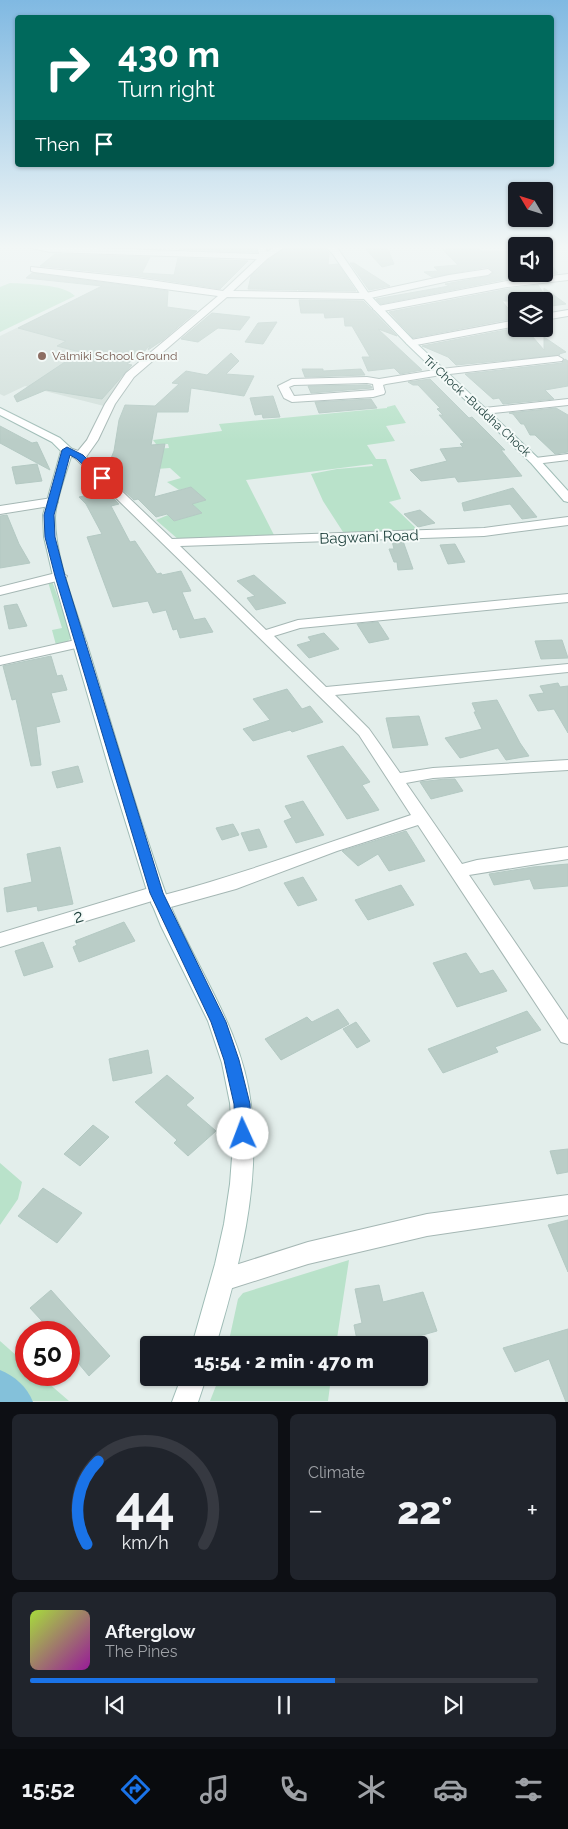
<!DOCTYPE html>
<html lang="en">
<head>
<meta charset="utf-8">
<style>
  body { margin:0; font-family:Raleway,sans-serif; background:#20242c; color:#f1f3f6; height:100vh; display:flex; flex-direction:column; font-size:19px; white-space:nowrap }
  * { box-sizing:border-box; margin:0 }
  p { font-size:16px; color:#9ea1a6 }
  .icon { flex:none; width:28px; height:28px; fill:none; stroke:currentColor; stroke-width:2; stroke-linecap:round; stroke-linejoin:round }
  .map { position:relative; height:1402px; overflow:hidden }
  .sheet { display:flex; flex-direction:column; gap:12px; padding:12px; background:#0d0f14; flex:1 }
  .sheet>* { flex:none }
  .hud { position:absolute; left:15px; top:15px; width:539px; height:152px; border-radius:5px; box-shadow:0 1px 4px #0004; background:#00695c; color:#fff; overflow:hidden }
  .needle { width:32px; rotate:308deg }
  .tools { position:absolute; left:508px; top:182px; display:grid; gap:10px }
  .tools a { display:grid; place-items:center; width:45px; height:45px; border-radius:5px; background:#171b24; box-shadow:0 1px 4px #0004; font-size:25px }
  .speed { position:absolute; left:15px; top:1321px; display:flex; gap:10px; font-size:25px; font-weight:700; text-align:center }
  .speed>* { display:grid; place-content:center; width:65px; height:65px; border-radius:50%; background:#171b24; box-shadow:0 1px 4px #0004; line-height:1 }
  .speed .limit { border:8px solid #d22; background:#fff; color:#111 }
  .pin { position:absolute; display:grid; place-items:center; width:42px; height:42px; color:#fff; margin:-21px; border-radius:10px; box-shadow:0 2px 8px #0006 }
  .me { position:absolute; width:55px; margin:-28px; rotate:358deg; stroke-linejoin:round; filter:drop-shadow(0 0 4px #0008) }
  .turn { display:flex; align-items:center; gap:18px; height:105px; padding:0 20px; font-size:22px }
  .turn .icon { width:65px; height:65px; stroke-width:2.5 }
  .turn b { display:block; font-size:35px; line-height:42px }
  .then { display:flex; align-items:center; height:48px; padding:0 20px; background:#0003; gap:10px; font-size:19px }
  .big { font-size:38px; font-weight:800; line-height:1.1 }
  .sheet .widget { flex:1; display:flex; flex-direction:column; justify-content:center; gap:8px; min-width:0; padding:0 18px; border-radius:8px; background:#20242c }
  .sheet .dial { align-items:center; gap:0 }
  .dial svg { height:130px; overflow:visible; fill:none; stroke:#363941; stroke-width:7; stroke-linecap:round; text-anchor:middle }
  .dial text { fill:#f1f3f6; stroke:none }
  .song { display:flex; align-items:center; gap:15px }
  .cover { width:60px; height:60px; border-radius:8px; background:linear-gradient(135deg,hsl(80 70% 55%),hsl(300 70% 35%)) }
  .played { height:5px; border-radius:2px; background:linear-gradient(90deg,#1a73e8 60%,#363941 60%) }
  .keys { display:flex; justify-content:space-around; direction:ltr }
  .heat { display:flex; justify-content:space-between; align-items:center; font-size:28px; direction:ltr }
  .sheet .tiles { flex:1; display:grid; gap:12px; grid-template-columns:1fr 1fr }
  .widget:last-child { grid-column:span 2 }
  .trip { position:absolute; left:140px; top:1336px; width:288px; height:50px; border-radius:5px; background:#171b24; box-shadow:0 1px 4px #0004; font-weight:800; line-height:50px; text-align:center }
  .menu { display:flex; height:80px; justify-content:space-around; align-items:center; background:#090b0e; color:#9ea1a6 }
  .menu .icon { width:35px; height:35px }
  .menu .selected { color:#1a73e8 }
  .menu b { font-size:22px; color:#f1f3f6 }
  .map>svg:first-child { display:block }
</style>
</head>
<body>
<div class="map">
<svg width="568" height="1402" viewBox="0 0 568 1402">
  <rect width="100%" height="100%" fill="#e3eeeb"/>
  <path fill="#d1dfda" d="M99 288 163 295 70 370 122 380 104 406 25 386 4 396 0 394V336Z"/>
  <path fill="#b9e2ca" d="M10 283C26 284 64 284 75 296L0 332V287Z
    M395 405 406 423 386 426 395 441 367 445 376 459H386L401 499 389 502 421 533 345 534 343 532 323 501 311 474 337 469 373 466 372 464 246 480 274 535 334 533 337 536 179 540 156 520 168 515 174 521 201 513 192 504 205 500 191 487 179 490 167 482 181 478 170 468 142 470 156 449 169 448 168 444H156L153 440 222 431 219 424 387 408V407Z
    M52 581 72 637 66 643 56 645 52 630 62 628 48 582 0 592Z
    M0 1163 22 1182 18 1199 0 1225Z
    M349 1260 336 1345H228L238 1299 243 1293Z
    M0 1341 26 1364V1375H39L69 1401H0Z
    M219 1378H331L328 1401H210Z"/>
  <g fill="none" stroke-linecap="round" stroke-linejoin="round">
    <path fill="#84c1da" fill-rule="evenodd" d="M0 1370C15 1376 27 1387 33 1402H0Z"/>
  </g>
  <path fill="#bacdc7" stroke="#b4c9c3" d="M219 245H255L257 252 179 249 219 248Z
    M290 245H321L329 253 328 265 338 264 356 291 298 290V288L297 290 248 289 251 276 268 260Z
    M362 245H386L394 264 382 267Z
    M474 245 483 252 513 251 516 255V274H530L531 276 507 279 381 304 376 299 449 286 445 284 489 276 494 272 488 267 432 277 424 272 438 271 434 267 458 265 443 250H447L446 249Z
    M55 254 150 257 142 273 174 275 178 258 248 261 220 289 137 276 40 266Z
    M544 257 558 273 544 275Z
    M350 263H354L390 286 369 290Z
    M32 273 168 291 167 307 197 311 163 340 148 350 150 345 143 353 127 364 132 365 102 399 46 390 17 402 14 396 80 352 57 346 66 341 18 328 102 286 26 278Z
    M538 285 544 294V288L566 304 544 307V301H502L516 318 413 338 389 312 507 289Z
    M299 300 363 301 397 336 378 329 422 370 400 374 394 368 368 371 362 357H370L352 326H345L344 317 325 318 324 313H301Z
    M212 313 250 317 240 330 218 328 198 342 181 339Z
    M277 322 263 344 245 342 258 323Z
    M516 328 526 329 544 350V337L566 352 559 354 560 355 456 365 448 357 422 346Z
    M231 353 239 361 226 374 254 376 244 396 191 388 188 412H157L151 445 165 444 154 497 191 487 206 500 192 504 202 513 174 521 167 514 156 517 138 499 134 500 109 477 105 464 109 463 114 451 119 420 125 405 155 406 179 384 172 383 186 371 207 375Z
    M565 359 568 361V386L545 390 554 399 503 404 499 398 493 399 465 374 562 363Z
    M302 369H323V371L361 369 365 375 305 377Z
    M430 379 469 418 472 417 505 450H501L522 476 458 482 455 477 421 481 410 470 447 461 440 449 463 447 460 444 464 443 439 415H443L437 409 440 408 418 385H413L408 382Z
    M367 385 371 386 372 388 311 393 308 386Z
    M273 396 280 417 263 418 262 414 255 415 250 398Z
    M371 399 377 408 319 413 315 402Z
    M556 408 568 415V452L555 454 535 435H530L524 424H521L513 414 509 413Z
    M0 426 32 443 37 442 50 470 0 443Z
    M37 464 42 481 16 484 12 467Z
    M98 483 119 504 111 506 130 542 135 541 157 574 161 573 162 575 181 571 191 591 182 592 194 620 205 618 213 632 180 638 177 629 173 630 166 610 153 613 148 601 113 607 87 537 102 534 86 504 79 497 100 493Z
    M513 488 537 517 522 519 510 504 464 511 462 503Z
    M420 510 435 523 418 527 404 514Z
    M7 515 19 544 30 563 0 568V516Z
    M392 541H403L413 569 398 570 397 562H394L389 549H394Z
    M455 544 465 562 448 564 440 545Z
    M254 575 286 603 256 610 247 598 255 596 237 581Z
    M17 604 27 626 9 629 4 606Z
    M378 622 389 639 369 643 357 624Z
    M324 633 339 649 309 658 297 645 311 641 308 637Z
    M562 640 568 658 541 659 535 641Z
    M51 656 57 676 62 675 67 690 51 693 60 722 36 727 41 765 31 766 16 699 12 700 3 666Z
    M558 683 560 687 568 686V733L554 709 538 711 529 695 544 693 540 686Z
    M287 689 302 709 310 706 323 722 292 732 290 730 253 741 243 729 270 720 253 699Z
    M497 700 520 743 529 756 506 760 498 748 460 758 445 738 482 729 474 712H476L472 703Z
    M419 716 428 745 393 748 386 718Z
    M343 746 370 782 362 785 379 810 347 819 307 756Z
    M78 766 83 782 57 788 52 772Z
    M445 779H455L463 791 431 799 420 782Z
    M303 801 324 835 296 843 284 821 292 818 285 806Z
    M233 824 239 835 222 840 216 828Z
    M259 829 267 847 249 851 241 833Z
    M406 831 425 861 389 871 378 854 358 866 342 851Z
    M60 847 73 904 38 911 37 906 7 912 4 888 32 882 27 854Z
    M568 864V886L534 889 530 879 494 885 489 874 533 867Z
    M303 877 317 900 298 906 284 883Z
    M401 885 414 905 368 920 355 900Z
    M124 922 135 941 79 962 73 947 77 945 75 941Z
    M43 942 53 967 24 976 15 951Z
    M466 953 480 974 493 970 507 991 457 1007 433 963Z
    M338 1009 349 1024 281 1060 265 1039 307 1017 312 1022Z
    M527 1011 541 1030 495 1047 498 1052 443 1073 428 1049Z
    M356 1022 370 1041 357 1048 343 1029Z
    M148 1050 152 1073 113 1081 109 1059Z
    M167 1075 194 1098 186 1105 216 1131 188 1156 174 1143 177 1140 135 1102Z
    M93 1125 109 1137 80 1166 64 1154Z
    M568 1149V1172L557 1174 550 1151Z
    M43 1188 82 1213 57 1243 18 1216Z
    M568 1220V1272L548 1225Z
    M379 1285 383 1302 423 1292 437 1331 387 1345H358L354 1325 362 1323 355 1289Z
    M51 1290 110 1356 89 1376 69 1352V1332H52L30 1308Z
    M568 1329V1402H566L549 1359 515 1372 503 1348Z"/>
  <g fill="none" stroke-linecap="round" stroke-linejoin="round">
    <g stroke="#a5b7b4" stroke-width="2">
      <path id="street" d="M18 245 259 254 257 245H265L267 252 278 245H288L267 259 233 291 366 293 449 275 488 269 492 272 488 275 449 281 366 299 227 297 134 377 115 404 98 440 86 457 172 539 484 528 568 517V525L484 536 180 546 266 630 298 620 568 594V602L300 628 274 636 326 687 568 664V672L335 695 369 729 400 773 433 768 568 760V770L433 778 406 783 462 864 477 860 568 847V859L469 875 568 1020V1044L561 1042 418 825 337 851 236 889 160 910 154 908 151 903 152 901 0 947V933L156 886 162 888 165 893 164 895C247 873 329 842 411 815L359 735 76 459 61 450 67 447 78 451 87 440 105 404 126 373 218 296 34 272 31 271V267L137 278 223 291 257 259 50 252Z
        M568 274V280L507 287 378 312 373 309 378 306 507 281Z
        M568 310V316L544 320V314Z
        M516 320V326L411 346 406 343 411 340Z
        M558 356 563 359 562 361 441 375 386 384 383 385 385 392 384 394 373 397 292 402 284 398 278 386 292 379 367 377 379 379 441 369ZM367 383 373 384 374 390 294 396 289 387 294 385Z
        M568 399V405L484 414 479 411 484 408Z
        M568 454V460L535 464 529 461 535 458Z
        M52 498 56 499 58 502 56 505 0 514V506Z
        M60 572 67 576 65 579 0 595V587Z
        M80 639 85 640 87 643 85 646 0 665V657Z
        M568 1195V1215L427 1236 308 1264 223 1291 215 1288 211 1280 215 1272 223 1269 308 1242 427 1214Z"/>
    </g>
    <g stroke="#9fbcb6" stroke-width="2">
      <path id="secondary" d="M323 245H333L338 249 369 294 414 341 539 459 568 491V502L564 501 531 463 408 345 363 298 332 253Z
        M0 408 60 438 73 450C68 468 55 501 55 518 55 560 78 614 90 654 108 713 125 772 144 830 154 858 162 887 174 914 202 977 243 1034 251 1105 261 1187 239 1267 216 1345H192L215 1264 224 1224 230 1184 233 1144 230 1103 222 1063 208 1021 161 926 148 894 111 775 53 576 44 537 43 515 61 451 52 442 0 415Z
        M181 1378H206L198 1402H172Z"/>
    </g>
    <use href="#street" fill="#fff" fill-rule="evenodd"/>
    <use href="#secondary" fill="#fff" fill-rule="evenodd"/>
  </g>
  <linearGradient id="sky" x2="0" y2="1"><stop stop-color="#80b9e2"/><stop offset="0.56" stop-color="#f2f7f6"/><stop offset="1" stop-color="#f2f7f6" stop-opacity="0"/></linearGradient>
  <rect width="568" height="441" fill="url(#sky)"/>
  <path fill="#1a73e8" stroke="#114b97" d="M67 447 83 455 106 478 102 481 99 480 77 459 70 455 54 515 55 537 65 576 163 893 226 1022 239 1060 250 1104 251 1134 249 1139 243 1141 237 1139 235 1134 234 1104 224 1060 211 1022 150 893 55 576 45 537 44 515 62 450Z"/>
  <circle fill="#8d6e63" stroke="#f4faf8" stroke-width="2" cx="42" cy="356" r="5"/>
  <g text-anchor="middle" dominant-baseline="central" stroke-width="4" stroke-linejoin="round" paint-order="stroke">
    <g font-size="12" fill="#785e54" stroke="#f4faf8" text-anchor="start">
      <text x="52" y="356">Valmiki School Ground</text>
    </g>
    <g font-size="12" fill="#20423e" stroke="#f4faf8">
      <text transform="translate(477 406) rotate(43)">Tri Chock -Buddha Chock</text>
    </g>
    <g font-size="15" fill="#20423e" stroke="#f4faf8">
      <text transform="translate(369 537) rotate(-2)">Bagwani Road</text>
    </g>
    <g font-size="18" fill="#20423e" stroke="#f4faf8">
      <text transform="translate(78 916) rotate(-17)">2</text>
    </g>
  </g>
</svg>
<div class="tools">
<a><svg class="needle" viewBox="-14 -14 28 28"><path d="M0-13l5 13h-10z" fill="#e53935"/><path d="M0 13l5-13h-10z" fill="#9ea1a6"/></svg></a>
<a><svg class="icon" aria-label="sound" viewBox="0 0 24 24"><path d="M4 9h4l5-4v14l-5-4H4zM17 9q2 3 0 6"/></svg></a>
<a><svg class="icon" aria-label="layers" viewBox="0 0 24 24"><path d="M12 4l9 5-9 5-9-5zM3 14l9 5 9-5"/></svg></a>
</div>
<div class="speed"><div class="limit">50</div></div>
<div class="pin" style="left:102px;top:478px;background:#d93025"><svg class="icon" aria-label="arrive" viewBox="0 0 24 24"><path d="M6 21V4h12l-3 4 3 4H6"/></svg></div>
<svg class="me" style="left:243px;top:1134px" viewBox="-20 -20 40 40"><circle r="19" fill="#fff"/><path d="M0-13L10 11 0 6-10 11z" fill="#1a73e8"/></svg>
<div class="trip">15:54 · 2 min · 470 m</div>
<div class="hud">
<div class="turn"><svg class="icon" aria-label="right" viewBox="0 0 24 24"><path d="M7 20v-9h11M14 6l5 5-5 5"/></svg><div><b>430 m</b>Turn right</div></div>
<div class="then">Then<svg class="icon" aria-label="arrive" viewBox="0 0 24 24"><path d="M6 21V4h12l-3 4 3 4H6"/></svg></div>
</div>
</div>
<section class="sheet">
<div class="tiles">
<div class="widget dial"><svg viewBox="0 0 100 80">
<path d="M14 69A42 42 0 1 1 86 69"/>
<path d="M14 69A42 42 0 0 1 21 18" stroke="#1a73e8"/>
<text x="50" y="56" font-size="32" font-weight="700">44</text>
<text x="50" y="72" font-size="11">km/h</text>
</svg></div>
<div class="widget"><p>Climate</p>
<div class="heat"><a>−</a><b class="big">22°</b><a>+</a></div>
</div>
<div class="widget">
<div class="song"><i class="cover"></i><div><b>Afterglow</b><p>The Pines</p></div></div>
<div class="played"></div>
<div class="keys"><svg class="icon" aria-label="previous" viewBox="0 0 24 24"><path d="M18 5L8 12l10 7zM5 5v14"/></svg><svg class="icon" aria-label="pause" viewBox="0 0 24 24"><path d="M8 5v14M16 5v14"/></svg><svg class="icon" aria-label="next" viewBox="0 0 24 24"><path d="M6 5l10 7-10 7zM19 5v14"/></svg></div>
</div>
</div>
</section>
<nav class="menu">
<b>15:52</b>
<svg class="icon selected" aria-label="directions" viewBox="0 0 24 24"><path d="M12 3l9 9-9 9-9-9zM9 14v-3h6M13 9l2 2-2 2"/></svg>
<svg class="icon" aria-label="music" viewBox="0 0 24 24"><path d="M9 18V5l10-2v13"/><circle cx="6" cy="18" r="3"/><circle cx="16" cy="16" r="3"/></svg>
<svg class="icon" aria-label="phone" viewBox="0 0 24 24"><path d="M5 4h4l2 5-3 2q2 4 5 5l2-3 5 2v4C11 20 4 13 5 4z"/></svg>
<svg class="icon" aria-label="climate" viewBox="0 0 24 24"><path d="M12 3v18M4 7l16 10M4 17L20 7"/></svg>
<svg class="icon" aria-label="car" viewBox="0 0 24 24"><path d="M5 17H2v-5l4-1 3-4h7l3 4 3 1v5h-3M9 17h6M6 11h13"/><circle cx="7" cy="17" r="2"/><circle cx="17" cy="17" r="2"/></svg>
<svg class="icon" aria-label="filters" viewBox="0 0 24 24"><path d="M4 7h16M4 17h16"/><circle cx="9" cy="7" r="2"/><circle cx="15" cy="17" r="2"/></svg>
</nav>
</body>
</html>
